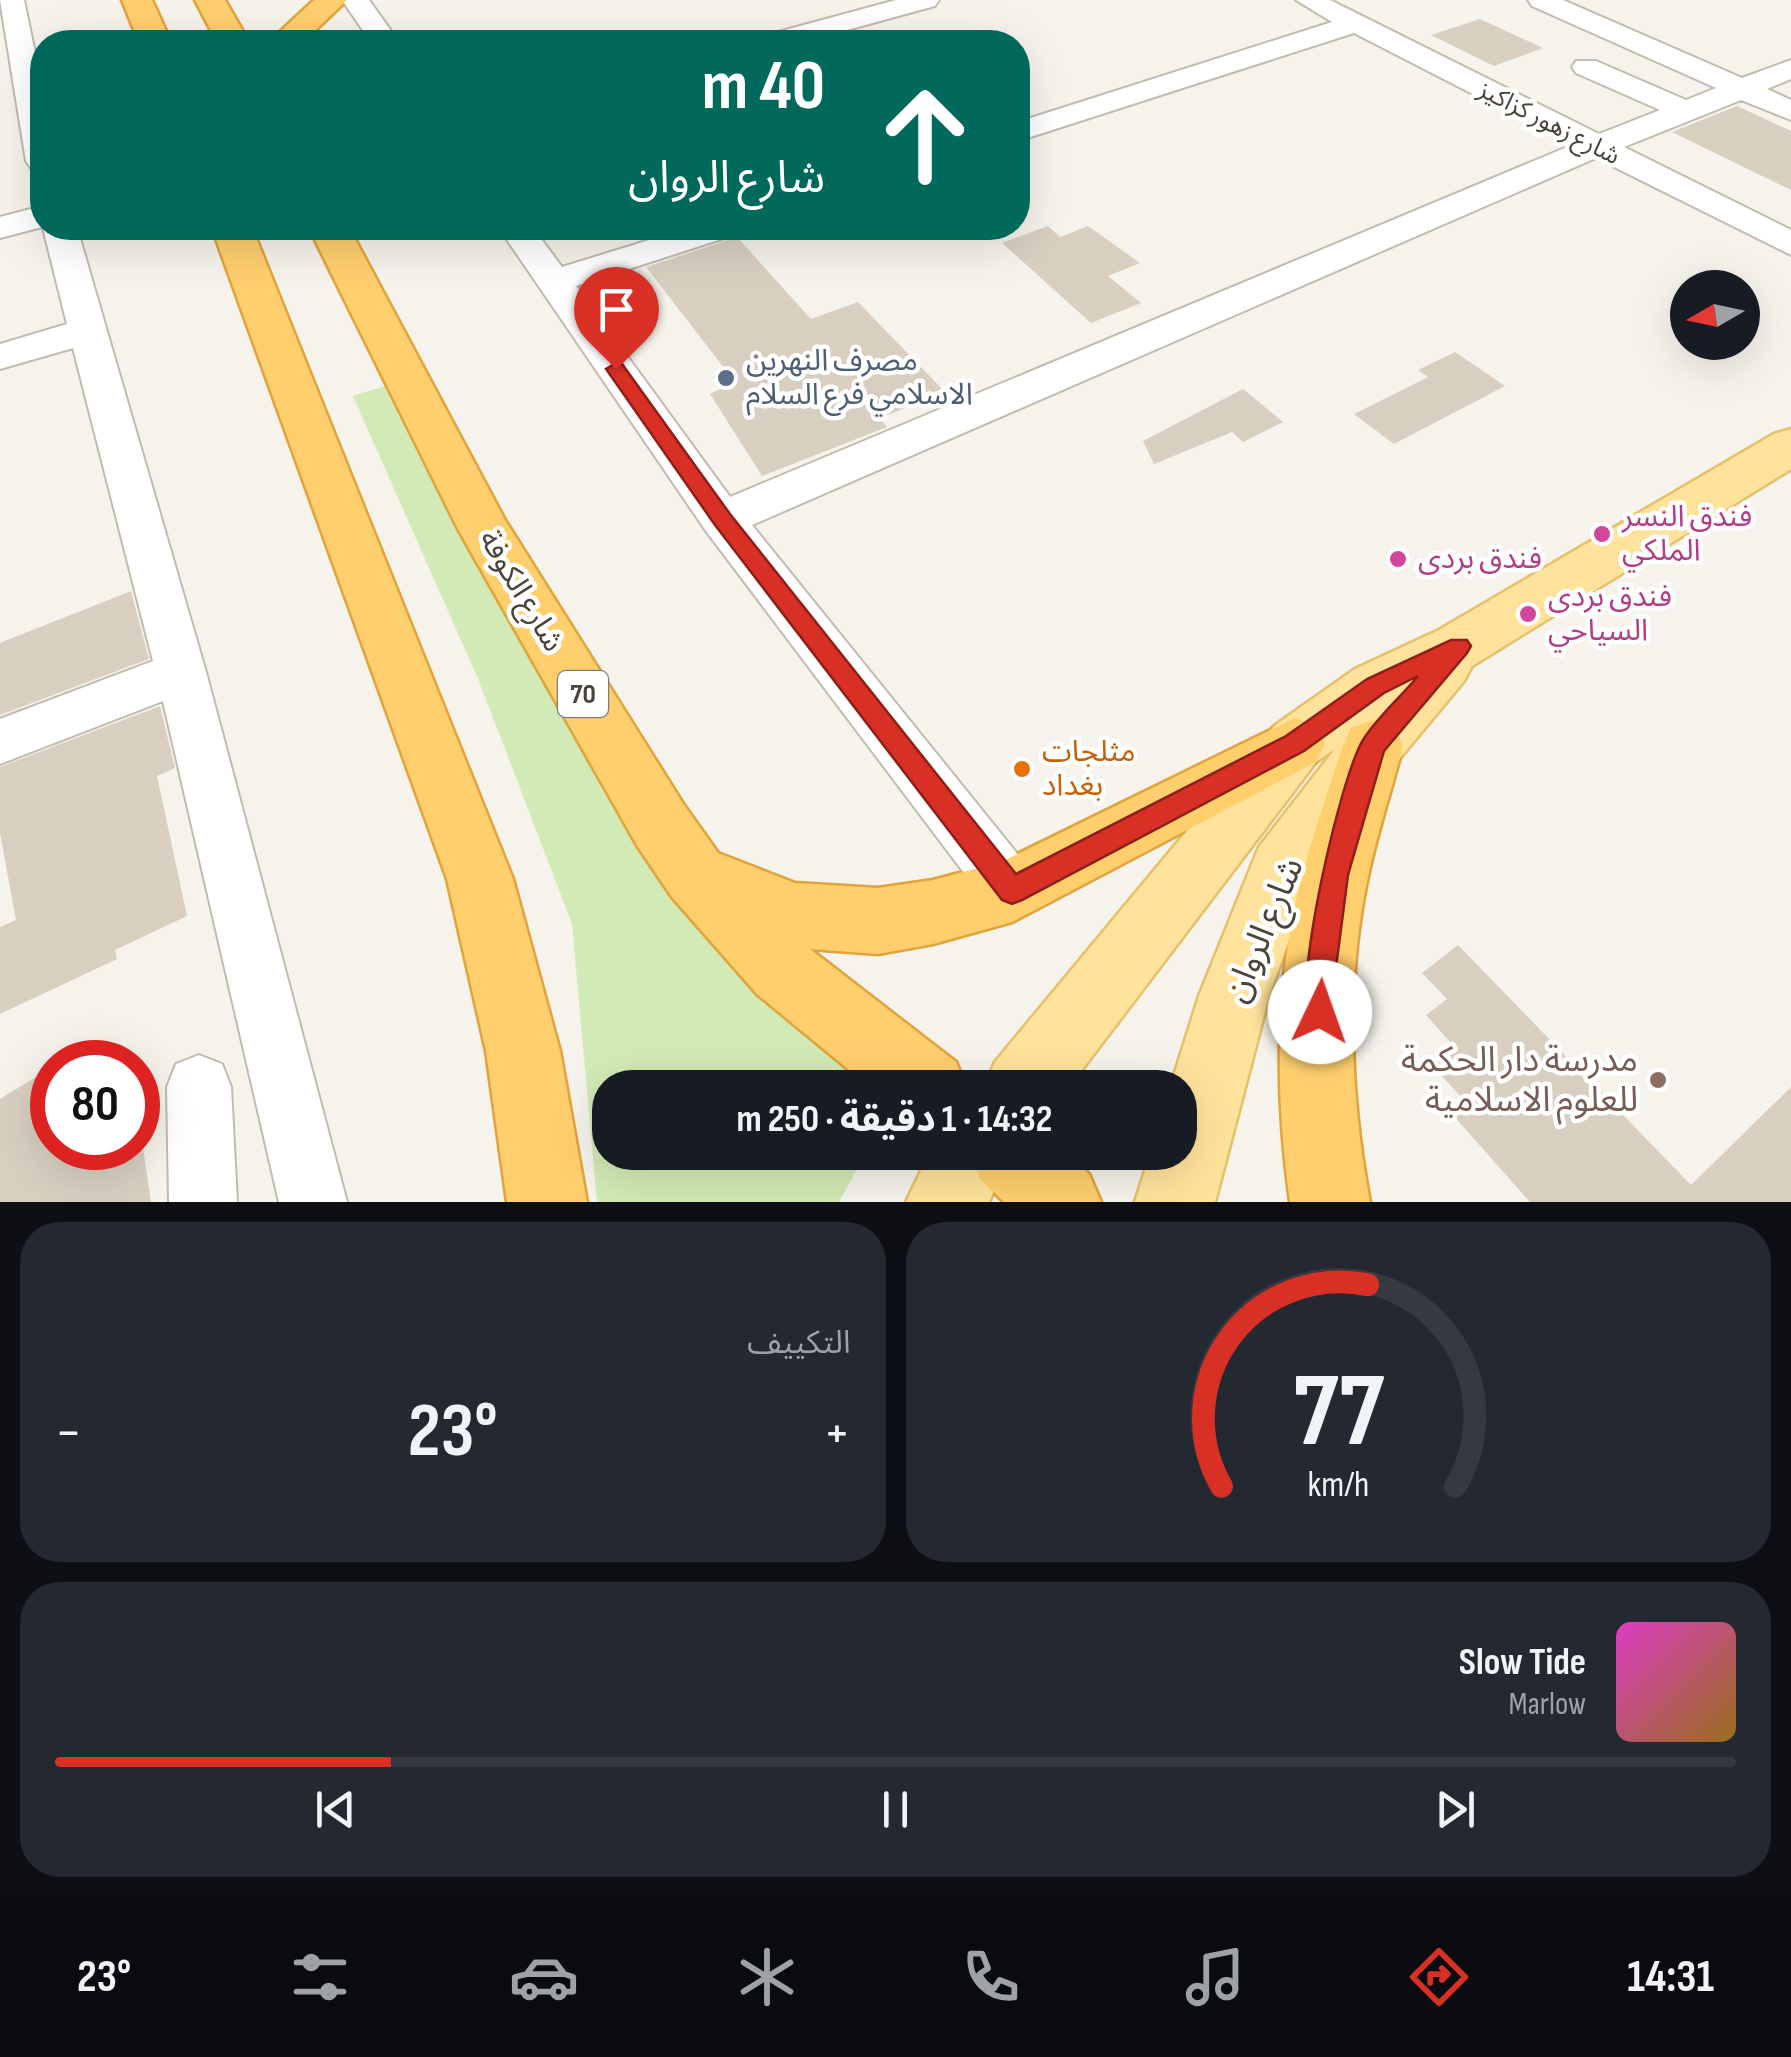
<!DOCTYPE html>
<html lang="ar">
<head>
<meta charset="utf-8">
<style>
  body { margin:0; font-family:"Sofia Sans Condensed","Noto Sans Arabic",sans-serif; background:#242831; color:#f1f3f6; direction:rtl; height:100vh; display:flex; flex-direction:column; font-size:38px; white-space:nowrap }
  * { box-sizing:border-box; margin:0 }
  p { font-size:32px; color:#9ea1a6 }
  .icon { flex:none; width:55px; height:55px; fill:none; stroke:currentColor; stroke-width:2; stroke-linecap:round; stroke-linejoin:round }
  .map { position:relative; height:1202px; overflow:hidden; direction:ltr }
  .drawer { display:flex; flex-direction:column; gap:20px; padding:20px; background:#0d0f14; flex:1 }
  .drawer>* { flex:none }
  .banner { position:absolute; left:30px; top:30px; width:1000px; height:210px; border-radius:40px; box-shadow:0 10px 40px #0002; direction:rtl; background:#00695c; color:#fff; overflow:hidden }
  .needle { width:65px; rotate:261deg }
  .fabs { position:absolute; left:1670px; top:270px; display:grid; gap:20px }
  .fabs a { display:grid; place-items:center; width:90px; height:90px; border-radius:50%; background:#171b24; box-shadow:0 10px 40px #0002; font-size:50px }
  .speed { position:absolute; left:30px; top:1040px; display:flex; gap:20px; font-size:50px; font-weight:700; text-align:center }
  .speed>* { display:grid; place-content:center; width:130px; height:130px; border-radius:50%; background:#171b24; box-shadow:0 10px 40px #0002; line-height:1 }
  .speed .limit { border:15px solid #d22; background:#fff; color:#111 }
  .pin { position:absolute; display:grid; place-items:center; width:85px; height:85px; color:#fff; margin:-102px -42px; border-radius:50% 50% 50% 0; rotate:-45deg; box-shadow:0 0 10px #0007 }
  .pin .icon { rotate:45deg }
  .me { position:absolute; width:110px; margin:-55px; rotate:3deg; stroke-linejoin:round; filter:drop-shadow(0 0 8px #0008) }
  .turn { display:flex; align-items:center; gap:35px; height:210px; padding:0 40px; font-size:45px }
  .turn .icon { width:130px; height:130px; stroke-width:2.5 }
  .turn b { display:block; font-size:70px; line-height:85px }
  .big { font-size:75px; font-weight:700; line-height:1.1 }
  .drawer .card { flex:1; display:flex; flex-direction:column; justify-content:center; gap:15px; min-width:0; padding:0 35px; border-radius:40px; background:#242831 }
  .drawer .dial { align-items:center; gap:0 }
  .dial svg { height:260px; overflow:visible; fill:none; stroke:#363941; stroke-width:7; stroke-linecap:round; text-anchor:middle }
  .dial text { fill:#f1f3f6; stroke:none }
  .song { display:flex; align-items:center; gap:30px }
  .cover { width:120px; height:120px; border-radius:15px; background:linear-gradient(135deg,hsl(310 70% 55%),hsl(40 70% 35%)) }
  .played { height:10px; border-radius:5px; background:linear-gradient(90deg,#d93025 20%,#363941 20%) }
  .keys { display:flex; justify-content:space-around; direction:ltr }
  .heat { display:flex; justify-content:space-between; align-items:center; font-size:55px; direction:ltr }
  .drawer .tiles { flex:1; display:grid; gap:20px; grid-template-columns:1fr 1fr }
  .card:last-child { grid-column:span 2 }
  .trip { position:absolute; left:592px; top:1070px; width:605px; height:100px; border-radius:40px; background:#171b24; box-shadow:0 10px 40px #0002; font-weight:700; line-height:100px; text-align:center; direction:rtl }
  .tab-bar { display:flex; height:160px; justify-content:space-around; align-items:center; background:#090b0e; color:#9ea1a6 }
  .tab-bar .icon { width:70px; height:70px }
  .tab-bar .on { color:#d93025 }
  .tab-bar b { font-size:45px; color:#f1f3f6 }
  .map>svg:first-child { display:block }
</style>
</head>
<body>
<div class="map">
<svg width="1791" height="1202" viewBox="0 0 1791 1202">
  <rect width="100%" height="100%" fill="#f6f3ec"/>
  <path fill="#d2eab5" d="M392 384 682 854 887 1087 610 1088V1152L866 1153 839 1202H597L572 924 479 681 353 396Z"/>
  <path fill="#d8cfc1" d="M1480 19 1543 48 1494 66 1431 35Z
    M1737 106 1791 131V190L1672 132Z
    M1048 226 1060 237 1088 226 1140 263 1108 276 1141 303 1091 323 1002 243Z
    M737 237 811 319 858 302 945 392 880 418 887 427 762 476 710 394 735 382 646 267Z
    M1455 352 1505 386 1394 444 1354 414 1428 377 1418 370Z
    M1243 389 1283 422 1243 442 1232 432 1154 464 1143 441Z
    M131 591 149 659 0 715V643Z
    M160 706 175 768 157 776 187 916 115 950 117 959 0 1014V927L16 920 0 833V767Z
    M1458 945 1691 1185 1791 1087V1202H1530L1451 1113 1465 1101 1428 1061 1451 1043 1426 1015 1447 999 1422 973Z
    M52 1067V1148H143L151 1202H0V1099Z"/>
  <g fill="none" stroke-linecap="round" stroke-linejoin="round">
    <g stroke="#c2bbae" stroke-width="4">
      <path id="minor" d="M0 0H24L42 87V171L31 168 26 161Z
        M342 0H369L399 42H371Z
        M896 0H939L935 6 803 42H759L763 36Z
        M1296 0H1330L1599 134 1660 110 1576 73 1572 67 1576 61H1596L1686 100 1716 88 1532 6 1528 0H1563L1742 78 1791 60V79L1767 89 1791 100V120L1741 100 1624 147 1791 230V255L1596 158 752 525 1032 872 1041 891 1032 910 1012 918 992 910 706 531 499 228H533L562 267 688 228H739L734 235 576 286 730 497 1572 145 1354 33 1018 141V122L1332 22Z
        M42 206V227L0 238V217Z
        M43 228H77L206 672 347 1202H279L163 701 0 764V719L153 661 73 348 0 369V344L67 324Z
        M199 1055 222 1064 231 1087 237 1202H169L167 1087 176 1064Z"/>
    </g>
    <g stroke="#e6c16a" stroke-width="5">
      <path id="major" d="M1791 429V469L1472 666 1464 681 1395 764 1309 885 1269 996 1215 1202H1135L1151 1152H1180V1088H1170L1199 996 1259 847 1335 749 1316 762 1068 1088H984L995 1062 1274 726 1355 669 1439 630 1774 434Z
        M930 1152H1011L989 1202H906Z"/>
    </g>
    <g stroke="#e0a43c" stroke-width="5">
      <path id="highway" d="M122 0H152L171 42H139Z
        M195 0H225L249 42H217Z
        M314 0H347L303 42H269Z
        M212 228H252L513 879 560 1051 587 1202H507L486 1051 447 879Z
        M309 228H349L505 520 684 805 718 853 795 883 878 888 933 880 1001 862 1295 718 1316 726 1325 744 1316 762 1012 922 933 944 878 954 810 949 956 1062 967 1088H871L757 994 672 897 638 847 458 529Z
        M1373 720 1395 728 1403 746C1392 788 1378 830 1369 872 1345 979 1350 1096 1370 1202H1290C1275 1095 1274 977 1303 872 1315 829 1329 788 1343 746L1351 728Z
        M969 1152H1065L1089 1174 1101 1202H1004L980 1179Z"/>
    </g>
    <use href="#minor" fill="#fff" fill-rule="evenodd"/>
    <use href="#major" fill="#ffe39c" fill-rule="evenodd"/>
    <use href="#highway" fill="#ffcf6e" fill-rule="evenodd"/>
  </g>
  <path fill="#d93025" stroke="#8d1f18" stroke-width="2.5" d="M616 363 622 364 730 514 1016 874 1286 736 1367 679 1451 640H1467L1471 646 1467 653 1384 751 1348 875 1335 975 1334 1012 1330 1023 1320 1027 1309 1023C1293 984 1340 778 1363 740 1377 717 1401 697 1418 676L1384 693 1304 751 1022 900 1012 904 1002 900 715 525 606 369Z"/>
  <circle fill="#5c6f8a" stroke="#fff" stroke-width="4" cx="726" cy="378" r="10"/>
  <g fill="#d1479c" stroke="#fff" stroke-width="4">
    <circle cx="1602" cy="534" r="10"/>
    <circle cx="1398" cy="559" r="10"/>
    <circle cx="1528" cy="614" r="10"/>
  </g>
  <circle fill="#e8710a" stroke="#fff" stroke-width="4" cx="1022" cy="769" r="10"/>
  <circle fill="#8d6e63" stroke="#fff" stroke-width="4" cx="1658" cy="1080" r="10"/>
  <g text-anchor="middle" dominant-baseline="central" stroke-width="9" stroke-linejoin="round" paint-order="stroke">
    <g font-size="25" fill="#4b4439" stroke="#fff">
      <text transform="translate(1549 123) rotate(27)">شارع زهور كزاكيز</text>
    </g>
    <rect fill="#fff" stroke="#817c74" stroke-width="2.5" x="558" y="671" width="50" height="46" rx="8"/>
    <g font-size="28" font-weight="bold" fill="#4b4439">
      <text x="583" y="694">70</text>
    </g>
    <g font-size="30" fill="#4e5e75" stroke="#fff" text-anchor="start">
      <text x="746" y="361">مصرف النهرين<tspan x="746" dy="34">الاسلامي فرع السلام</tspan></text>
    </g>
    <g font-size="30" fill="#b23c85" stroke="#fff" text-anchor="start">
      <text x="1622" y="517">فندق النسر<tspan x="1622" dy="34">الملكي</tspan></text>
      <text x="1418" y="559">فندق بردى</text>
      <text x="1548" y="597">فندق بردى<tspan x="1548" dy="34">السياحي</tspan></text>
    </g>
    <g font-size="30" fill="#4b4439" stroke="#fff">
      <text transform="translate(521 591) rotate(59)">شارع الكوفة</text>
    </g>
    <g font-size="30" fill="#c56008" stroke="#fff" text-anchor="start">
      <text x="1042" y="752">مثلجات<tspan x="1042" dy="34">بغداد</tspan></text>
    </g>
    <g font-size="35" fill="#4b4439" stroke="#fff">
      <text transform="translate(1264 930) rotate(-67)">شارع الروان</text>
    </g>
    <g font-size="35" fill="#785e54" stroke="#fff" text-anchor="end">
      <text x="1638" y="1060">مدرسة دار الحكمة<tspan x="1638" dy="40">للعلوم الاسلامية</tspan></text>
    </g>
  </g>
</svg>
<div class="fabs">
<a><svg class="needle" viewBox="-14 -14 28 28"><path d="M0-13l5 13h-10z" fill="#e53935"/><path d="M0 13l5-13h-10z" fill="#9ea1a6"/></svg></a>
</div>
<div class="speed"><div class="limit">80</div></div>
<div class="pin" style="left:616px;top:369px;background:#d93025"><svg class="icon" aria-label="arrive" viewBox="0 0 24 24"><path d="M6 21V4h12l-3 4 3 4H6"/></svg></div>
<svg class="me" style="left:1320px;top:1012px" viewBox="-20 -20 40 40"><circle r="19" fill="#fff"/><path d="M0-13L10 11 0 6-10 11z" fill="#d93025"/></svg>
<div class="trip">14:32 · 1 دقيقة · 250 m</div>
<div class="banner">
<div class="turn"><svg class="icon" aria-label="ahead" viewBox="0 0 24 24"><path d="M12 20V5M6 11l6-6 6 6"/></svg><div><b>40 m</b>شارع الروان</div></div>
</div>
</div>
<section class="drawer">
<div class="tiles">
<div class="card dial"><svg viewBox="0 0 100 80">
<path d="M14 69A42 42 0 1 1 86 69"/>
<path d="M14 69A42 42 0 0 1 59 7" stroke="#d93025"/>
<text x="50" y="56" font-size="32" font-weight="700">77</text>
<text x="50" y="72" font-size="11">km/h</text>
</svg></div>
<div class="card"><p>التكييف</p>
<div class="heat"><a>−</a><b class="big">23°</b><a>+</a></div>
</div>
<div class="card">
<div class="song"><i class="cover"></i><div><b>Slow Tide</b><p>Marlow</p></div></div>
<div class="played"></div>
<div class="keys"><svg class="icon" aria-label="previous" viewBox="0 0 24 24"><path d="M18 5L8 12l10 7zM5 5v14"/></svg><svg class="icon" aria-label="pause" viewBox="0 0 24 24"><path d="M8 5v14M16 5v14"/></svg><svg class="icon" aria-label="next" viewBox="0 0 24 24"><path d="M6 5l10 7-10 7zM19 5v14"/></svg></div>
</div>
</div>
</section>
<nav class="tab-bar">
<b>14:31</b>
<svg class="icon on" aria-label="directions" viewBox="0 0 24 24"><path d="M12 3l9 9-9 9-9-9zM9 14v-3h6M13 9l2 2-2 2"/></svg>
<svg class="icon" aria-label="music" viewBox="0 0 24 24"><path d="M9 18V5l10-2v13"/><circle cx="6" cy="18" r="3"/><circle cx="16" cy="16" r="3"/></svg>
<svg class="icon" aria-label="phone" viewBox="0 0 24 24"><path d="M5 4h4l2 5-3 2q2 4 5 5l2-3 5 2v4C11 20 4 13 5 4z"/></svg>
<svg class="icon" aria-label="climate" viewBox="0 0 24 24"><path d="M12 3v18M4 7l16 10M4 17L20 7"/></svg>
<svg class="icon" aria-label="car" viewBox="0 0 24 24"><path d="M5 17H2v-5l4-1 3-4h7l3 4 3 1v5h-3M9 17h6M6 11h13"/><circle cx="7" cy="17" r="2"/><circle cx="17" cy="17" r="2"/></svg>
<svg class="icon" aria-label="filters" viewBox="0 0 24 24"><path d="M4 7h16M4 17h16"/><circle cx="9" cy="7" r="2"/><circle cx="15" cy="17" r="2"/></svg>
<b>23°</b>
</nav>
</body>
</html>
